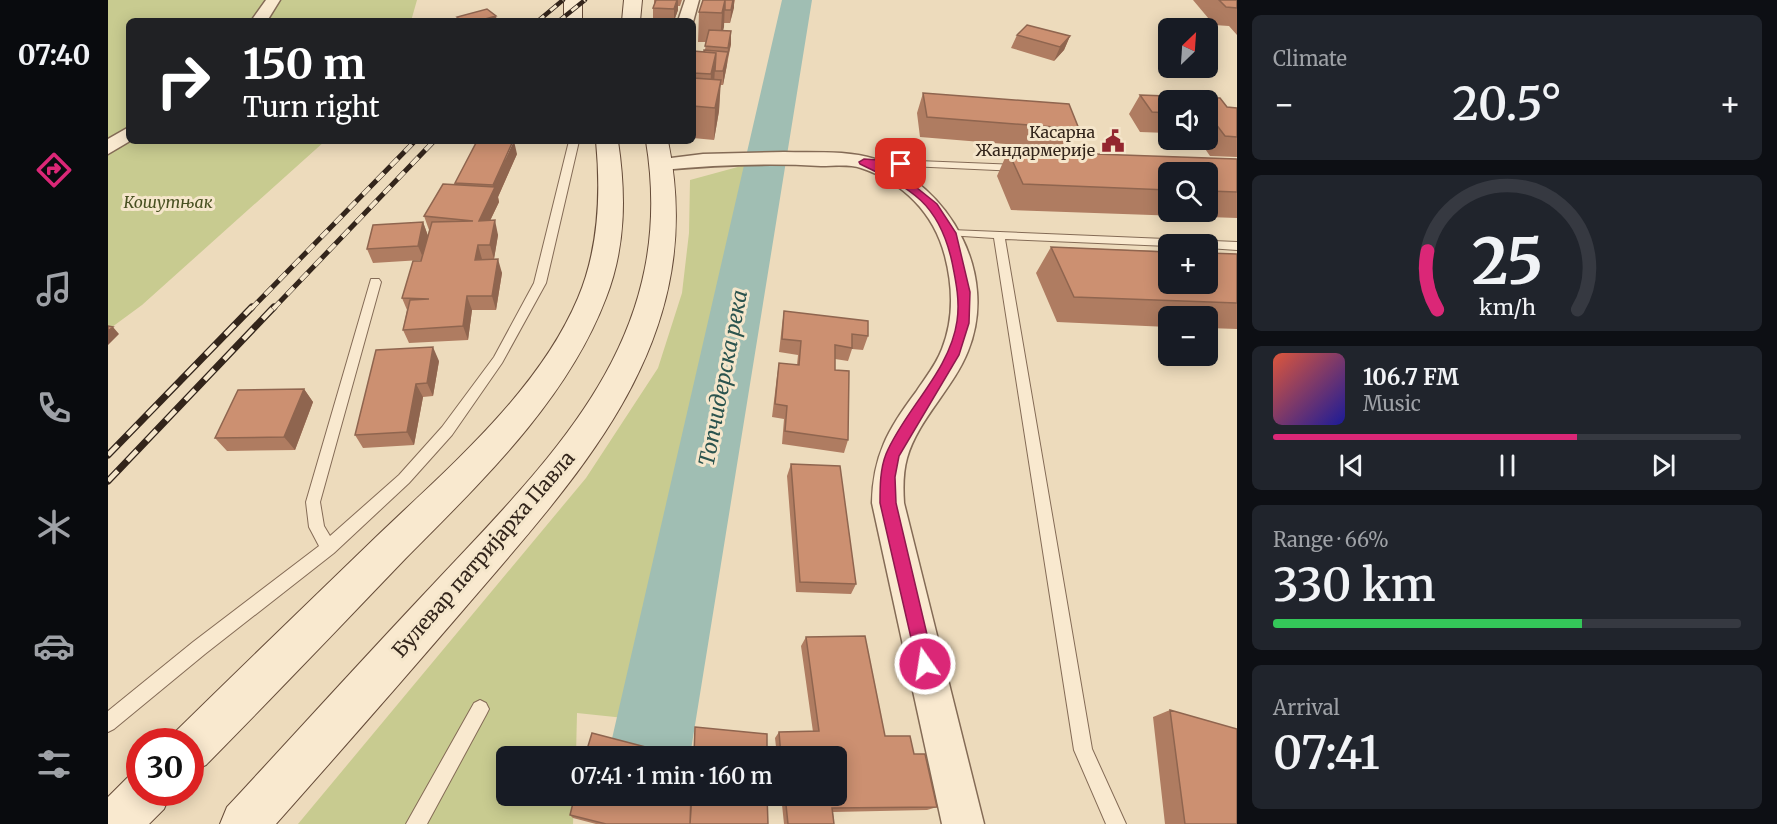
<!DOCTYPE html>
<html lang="en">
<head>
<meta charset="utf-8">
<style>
  body { margin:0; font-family:Merriweather,serif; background:#20242c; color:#f1f3f6; height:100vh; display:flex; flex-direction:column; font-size:22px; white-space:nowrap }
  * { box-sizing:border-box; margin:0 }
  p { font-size:20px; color:#9ea1a6 }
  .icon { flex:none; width:33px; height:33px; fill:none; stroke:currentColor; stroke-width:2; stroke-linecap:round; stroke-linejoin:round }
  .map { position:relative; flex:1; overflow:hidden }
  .details { display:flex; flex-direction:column; gap:15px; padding:15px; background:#0d0f14; width:540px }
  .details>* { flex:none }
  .banner { position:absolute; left:18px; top:18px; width:570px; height:126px; border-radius:9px; box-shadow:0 3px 15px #0003; background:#202124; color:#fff; overflow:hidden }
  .needle { width:39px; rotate:25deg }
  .controls { position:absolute; left:1050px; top:18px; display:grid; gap:12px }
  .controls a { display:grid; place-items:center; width:60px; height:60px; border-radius:9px; background:#171b24; box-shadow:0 3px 15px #0003; font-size:30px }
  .speed { position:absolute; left:18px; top:728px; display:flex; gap:12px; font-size:30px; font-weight:700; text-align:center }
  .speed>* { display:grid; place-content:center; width:78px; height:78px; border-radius:50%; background:#171b24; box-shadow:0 3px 15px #0003; line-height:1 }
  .speed .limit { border:9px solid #d22; background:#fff; color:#111 }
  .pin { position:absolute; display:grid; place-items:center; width:51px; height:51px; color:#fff; margin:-26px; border-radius:12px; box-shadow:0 3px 9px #0006 }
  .me { position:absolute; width:66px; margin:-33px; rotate:347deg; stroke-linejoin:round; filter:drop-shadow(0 0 4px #0008) }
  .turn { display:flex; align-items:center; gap:21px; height:126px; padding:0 18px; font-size:27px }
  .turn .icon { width:78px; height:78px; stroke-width:2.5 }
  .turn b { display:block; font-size:42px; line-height:51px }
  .big { font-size:45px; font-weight:600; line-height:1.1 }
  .details .widget { flex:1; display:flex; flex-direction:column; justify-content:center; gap:9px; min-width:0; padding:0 21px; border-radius:9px; background:#20242c }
  .details .dial { align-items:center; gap:0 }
  .dial svg { height:156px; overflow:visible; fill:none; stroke:#363941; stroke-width:7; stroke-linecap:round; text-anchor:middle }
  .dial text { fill:#f1f3f6; stroke:none }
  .song { display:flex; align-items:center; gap:18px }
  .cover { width:72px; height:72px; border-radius:9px; background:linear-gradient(135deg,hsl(10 70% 55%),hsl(240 70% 35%)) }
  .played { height:6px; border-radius:3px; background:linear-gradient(90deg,#db2777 65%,#363941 65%) }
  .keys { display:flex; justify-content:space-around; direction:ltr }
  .heat { display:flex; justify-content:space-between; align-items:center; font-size:33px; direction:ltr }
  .charge { height:9px; border-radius:4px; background:linear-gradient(90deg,#34c759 66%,#363941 0) }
  .trip { position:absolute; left:388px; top:746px; width:351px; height:60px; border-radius:9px; background:#171b24; box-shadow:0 3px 15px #0003; font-weight:600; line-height:60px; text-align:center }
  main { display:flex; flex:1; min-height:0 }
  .tabs { display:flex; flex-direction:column; width:108px; justify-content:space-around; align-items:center; background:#090b0e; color:#9ea1a6 }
  .tabs .icon { width:42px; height:42px }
  .tabs .on { color:#db2777 }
  .tabs b { font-size:27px; color:#f1f3f6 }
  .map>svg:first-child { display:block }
</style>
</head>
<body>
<main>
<nav class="tabs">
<b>07:40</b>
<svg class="icon on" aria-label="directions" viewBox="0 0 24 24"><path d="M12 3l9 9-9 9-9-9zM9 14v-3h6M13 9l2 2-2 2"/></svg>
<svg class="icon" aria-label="music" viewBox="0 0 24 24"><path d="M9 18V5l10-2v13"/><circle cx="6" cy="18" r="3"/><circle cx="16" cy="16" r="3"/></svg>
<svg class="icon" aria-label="phone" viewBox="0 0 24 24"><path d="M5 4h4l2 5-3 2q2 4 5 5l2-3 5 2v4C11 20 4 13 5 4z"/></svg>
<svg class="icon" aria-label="climate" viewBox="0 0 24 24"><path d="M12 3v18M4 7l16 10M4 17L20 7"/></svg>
<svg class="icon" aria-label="car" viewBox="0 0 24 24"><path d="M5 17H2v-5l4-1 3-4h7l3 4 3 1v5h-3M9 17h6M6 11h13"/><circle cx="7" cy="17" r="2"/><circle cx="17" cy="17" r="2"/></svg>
<svg class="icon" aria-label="filters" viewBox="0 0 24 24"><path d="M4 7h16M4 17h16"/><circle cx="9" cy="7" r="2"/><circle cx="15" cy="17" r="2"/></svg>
</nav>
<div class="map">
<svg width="1129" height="824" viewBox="0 0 1129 824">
  <rect width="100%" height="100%" fill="#eddbbc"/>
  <path fill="#c8cb90" d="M0 0H309L303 21H21V141H217L34 305 0 330Z
    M648 162 526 719 469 713 468 756H399V795H466L465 824H190L478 478 550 368 574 293 581 233 582 180Z"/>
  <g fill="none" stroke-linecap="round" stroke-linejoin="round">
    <path fill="#a0beb3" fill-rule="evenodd" d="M674 0H704L582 756H500Z
      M537 795H545L541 797Z"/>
    <g stroke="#846b56" stroke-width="2">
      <path id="service" d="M461 141H471L438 283 394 363 344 435 301 483 226 553 97 654 6 729 0 732V711L85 642 211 546 201 527 198 502 263 279H271L273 282 212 502 216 526 222 536 291 475 334 427 386 357 426 283Z
        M760 159 911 165 916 168 911 171 757 164 755 162Z
        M843 230 1129 242V250L1100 248V244H1060V246L897 239 984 749 1018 824H998L966 750 886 238 839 235 838 233Z
        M372 700 378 703 381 709 378 715 319 824H298L366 703Z"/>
    </g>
    <g stroke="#846b56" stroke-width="3">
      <path id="minor" d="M158 0H172L159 21H143Z
        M577 0H591L585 22 570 21Z
        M21 127 22 141 0 154V139Z
        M676 152C705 153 739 150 767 159 842 186 891 274 860 351 845 389 810 419 799 458 795 472 795 488 796 503L876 824H834L764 503C765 456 780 429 808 392 817 378 828 365 834 349 846 319 845 287 837 256 826 213 795 182 753 168 741 164 726 166 713 166 660 163 607 165 554 170L547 168 544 164 547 160 595 154Z"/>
    </g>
    <g stroke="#664c39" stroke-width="2">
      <path id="secondary" d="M456 0H474V21H456Z
        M516 0H534L532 21H514Z
        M488 141H510C518 194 518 247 498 298 459 401 373 482 297 559 231 628 165 697 98 765L82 772V741H62L66 733C133 667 201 602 269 536 340 468 431 391 470 298 491 248 493 194 488 141Z
        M538 141H560C601 339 475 470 356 609 294 681 231 753 168 824H112L119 807C185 736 250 664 317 593 442 459 571 342 538 141Z
        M32 771V792H63L56 809 41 824H0V797L22 775Z"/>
    </g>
    <use href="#service" fill="#f9e9cf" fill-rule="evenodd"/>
    <use href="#minor" fill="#f9e9cf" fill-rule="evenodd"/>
    <use href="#secondary" fill="#f9e9cf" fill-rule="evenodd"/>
    <g stroke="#33251b" stroke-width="4.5">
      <path id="rail-far2" d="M430 21 455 0
        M451 21 477 0"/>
    </g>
    <g stroke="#33251b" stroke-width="5">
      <path id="rail-far1" d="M143 309 307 141
        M165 309 326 141"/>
    </g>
    <g stroke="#33251b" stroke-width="7">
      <path id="rail" d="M0 455 144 307
        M0 481 166 307"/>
    </g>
    <use href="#rail-far2" stroke="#f5e6cb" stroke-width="3" stroke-dasharray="8" stroke-linecap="butt"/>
    <use href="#rail-far1" stroke="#f5e6cb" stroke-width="4" stroke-dasharray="10" stroke-linecap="butt"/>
    <use href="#rail" stroke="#f5e6cb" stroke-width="4.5" stroke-dasharray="14" stroke-linecap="butt"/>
  </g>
  <path fill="#af7c61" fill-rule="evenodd" d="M546 0H574L572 6H570V10L566 21H545V8L546 5Z
    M595 0H627L622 23H616L615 30 623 44 615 85H612L611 111 606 140 585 138V73L597 50 598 42H590L591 12Z
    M1085 0H1129V35L1121 26 1106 25Z
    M909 35 962 36 956 50 946 61 903 48Z
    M815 93 971 129 960 149 812 137 809 113Z
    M1032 95 1112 98 1119 107 1129 108V157L1102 156 1091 140H1100V100H1060V133L1032 132 1021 114Z
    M900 151 1129 159V218L903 210 889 176ZM1060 172H1100V212H1060Z
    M409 154 390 197 391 202 382 221 390 235 386 259 394 273 388 310H364L360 340 301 343 295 330 299 310 294 298 313 260 265 263 259 249 315 222 320 236 321 230 316 216 348 184 347 183Z
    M943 247 1129 254V329L1100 328V316H1060V327L949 322 928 273Z
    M676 311 760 336 755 350 744 349 740 361 727 359V370L740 440 736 453 674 444 676 419 664 417 669 376 671 363 689 365 690 355 671 352 674 325Z
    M331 361 325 396 315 397 306 445 255 448 247 435Z
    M196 389 205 402 187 450 119 451 107 438Z
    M683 464 748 584 743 594 688 592 679 476Z
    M698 637 777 736 806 754 829 807 819 810 725 812 726 824H676L673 795H729V756H669L667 738 671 732H705L693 646Z
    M1062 710 1129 824H1057L1045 717Z
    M462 815 660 824H488L465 818Z"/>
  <path fill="#8f654f" d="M569 0H570V10L566 21V9Z
    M617 0 616 27 612 43 614 13Z
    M625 0H626V8L622 23 623 10Z
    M388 16 389 21H370Z
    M623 31V44L619 61 620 48Z
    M962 36 956 50 946 61 952 47Z
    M620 52 619 65 615 85V71Z
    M608 53 606 84 601 105 603 74Z
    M613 80 611 111 606 140 607 108Z
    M406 141 409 154 390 197 391 202 375 235 371 221 386 189 385 185Z
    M387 220 390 235 386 259 382 245Z
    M315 222 320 236 316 260 310 246Z
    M370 245 374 259 367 260Z
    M390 259 394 273 388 310 384 296Z
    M359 296 364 310 360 340 355 326Z
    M5 327 11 334 0 345V331Z
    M325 347 331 361 325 396 319 383Z
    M308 384 315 397 306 445 299 432Z
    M196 389 205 402 187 450 176 437Z"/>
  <path fill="#cc9071" stroke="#8f654f" stroke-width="1.5" d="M548 0H569L566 9 545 8Z
    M595 0H617L614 13 591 12Z
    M617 0H625L623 10H617Z
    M1111 0H1129V8L1118 7Z
    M379 9 388 16 370 21H354L349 17Z
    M919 25 962 36 952 47 909 35Z
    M601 30 623 31 620 48 597 46Z
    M596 50 620 52 615 71H607L608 53 596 52Z
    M585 51 608 53 603 74 585 73Z
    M585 78 613 80 607 108 585 106Z
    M815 93 961 104 971 129 819 117Z
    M1032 95 1112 98 1119 107 1129 108V137L1117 136 1101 115H1100V100H1060V113L1044 112Z
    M369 141H405L385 185 347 183Z
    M900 151 1129 159V192L1100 191V172H1060V190L915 184Z
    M335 184 387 187 371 221 387 220 382 245H370L367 260 390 259 384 296H359L355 326 295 330 302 300 321 299 294 298 305 261H313L324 222 365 221 316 216Z
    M315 222 310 246 259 249 265 225Z
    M943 247 1060 252V284H1100V253L1129 254V303L966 297Z
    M676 311 760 321V336L744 334V348L727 345V370L741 371 740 440 677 431 679 406 667 404 671 363 691 365 693 341 674 339Z
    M0 326 5 327 0 331Z
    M325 347 319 383 308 384 299 432 247 435 268 350Z
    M196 389 176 437 107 438 130 390Z
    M683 464 732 466 748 584 692 582Z
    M757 636 777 736H802L806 754H817L829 807 724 808 726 824H680L677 795H729V756H673L671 732 711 731 698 637Z
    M1062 710 1129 729V824H1077Z
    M587 727 659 734V756H586Z
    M484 733 572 756H477Z
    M467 795H583L582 824H498L462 815Z
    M584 795H659L660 824H582Z"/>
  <path fill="#db2777" stroke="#8e194d" stroke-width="1.5" d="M756 159 796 162 797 164 793 167 772 166 794 176 829 204 848 233 862 292 861 323 851 355 791 456 787 477 788 503 826 664 824 670 817 672 811 670 809 664 772 503C772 487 772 469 778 454 797 409 842 371 849 321 852 301 848 282 844 262 831 203 804 189 752 164L751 162Z"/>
  <defs>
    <g id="civic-bare" transform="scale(1.8)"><path d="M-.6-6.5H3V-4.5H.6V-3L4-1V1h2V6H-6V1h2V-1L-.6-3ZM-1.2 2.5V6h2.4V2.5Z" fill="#93262f" stroke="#f5e6cb" stroke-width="2.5" paint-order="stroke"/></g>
  </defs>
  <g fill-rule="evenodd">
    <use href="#civic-bare" x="1005" y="141"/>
  </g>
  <g text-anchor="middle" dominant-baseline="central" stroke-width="6" stroke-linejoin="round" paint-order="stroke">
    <g font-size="16" fill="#33251b" stroke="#f5e6cb" text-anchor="end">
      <text x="987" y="132">Касарна<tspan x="987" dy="18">Жандармерије</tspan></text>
    </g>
    <g font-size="16" font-style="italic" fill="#485021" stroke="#f5e6cb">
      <text x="60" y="202">Кошутњак</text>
    </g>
    <g font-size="20" fill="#33251b" stroke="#f5e6cb">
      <text transform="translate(375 554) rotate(-49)">Булевар патријарха Павла</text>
    </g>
    <g font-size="21" font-style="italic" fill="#2a534e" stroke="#f5e6cb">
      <text transform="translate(615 378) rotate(-79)">Топчидерска река</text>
    </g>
  </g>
</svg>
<div class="controls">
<a><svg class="needle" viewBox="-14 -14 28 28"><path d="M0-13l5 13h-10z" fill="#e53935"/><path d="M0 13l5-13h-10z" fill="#9ea1a6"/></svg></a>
<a><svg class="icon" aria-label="sound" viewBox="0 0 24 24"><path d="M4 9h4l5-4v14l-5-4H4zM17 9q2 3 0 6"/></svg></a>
<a><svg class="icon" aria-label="search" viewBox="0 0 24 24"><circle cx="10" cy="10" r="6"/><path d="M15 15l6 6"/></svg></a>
<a>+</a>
<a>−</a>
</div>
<div class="speed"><div class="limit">30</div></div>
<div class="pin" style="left:793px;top:164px;background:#d93025"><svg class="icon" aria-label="arrive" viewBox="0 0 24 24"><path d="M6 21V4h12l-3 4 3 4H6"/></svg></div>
<svg class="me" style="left:817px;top:664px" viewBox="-20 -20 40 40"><circle r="17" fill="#db2777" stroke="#fff" stroke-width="3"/><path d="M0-11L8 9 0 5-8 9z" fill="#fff"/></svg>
<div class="trip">07:41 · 1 min · 160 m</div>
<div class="banner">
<div class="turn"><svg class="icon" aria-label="right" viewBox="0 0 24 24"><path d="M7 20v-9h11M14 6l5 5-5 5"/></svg><div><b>150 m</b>Turn right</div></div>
</div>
</div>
<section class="details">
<div class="widget"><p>Climate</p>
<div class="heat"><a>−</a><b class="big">20.5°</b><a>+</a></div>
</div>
<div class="widget dial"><svg viewBox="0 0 100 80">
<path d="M14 69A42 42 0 1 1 86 69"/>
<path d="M14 69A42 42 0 0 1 9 39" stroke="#db2777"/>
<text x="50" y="56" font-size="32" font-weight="700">25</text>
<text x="50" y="72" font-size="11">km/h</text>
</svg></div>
<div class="widget">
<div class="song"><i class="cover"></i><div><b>106.7 FM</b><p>Music</p></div></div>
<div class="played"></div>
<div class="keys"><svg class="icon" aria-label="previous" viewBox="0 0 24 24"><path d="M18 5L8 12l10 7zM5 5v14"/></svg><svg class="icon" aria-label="pause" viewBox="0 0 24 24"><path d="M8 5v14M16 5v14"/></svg><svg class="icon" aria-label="next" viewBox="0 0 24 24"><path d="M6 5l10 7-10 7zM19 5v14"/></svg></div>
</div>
<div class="widget"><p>Range · 66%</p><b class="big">330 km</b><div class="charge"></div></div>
<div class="widget"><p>Arrival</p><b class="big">07:41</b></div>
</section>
</main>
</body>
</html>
